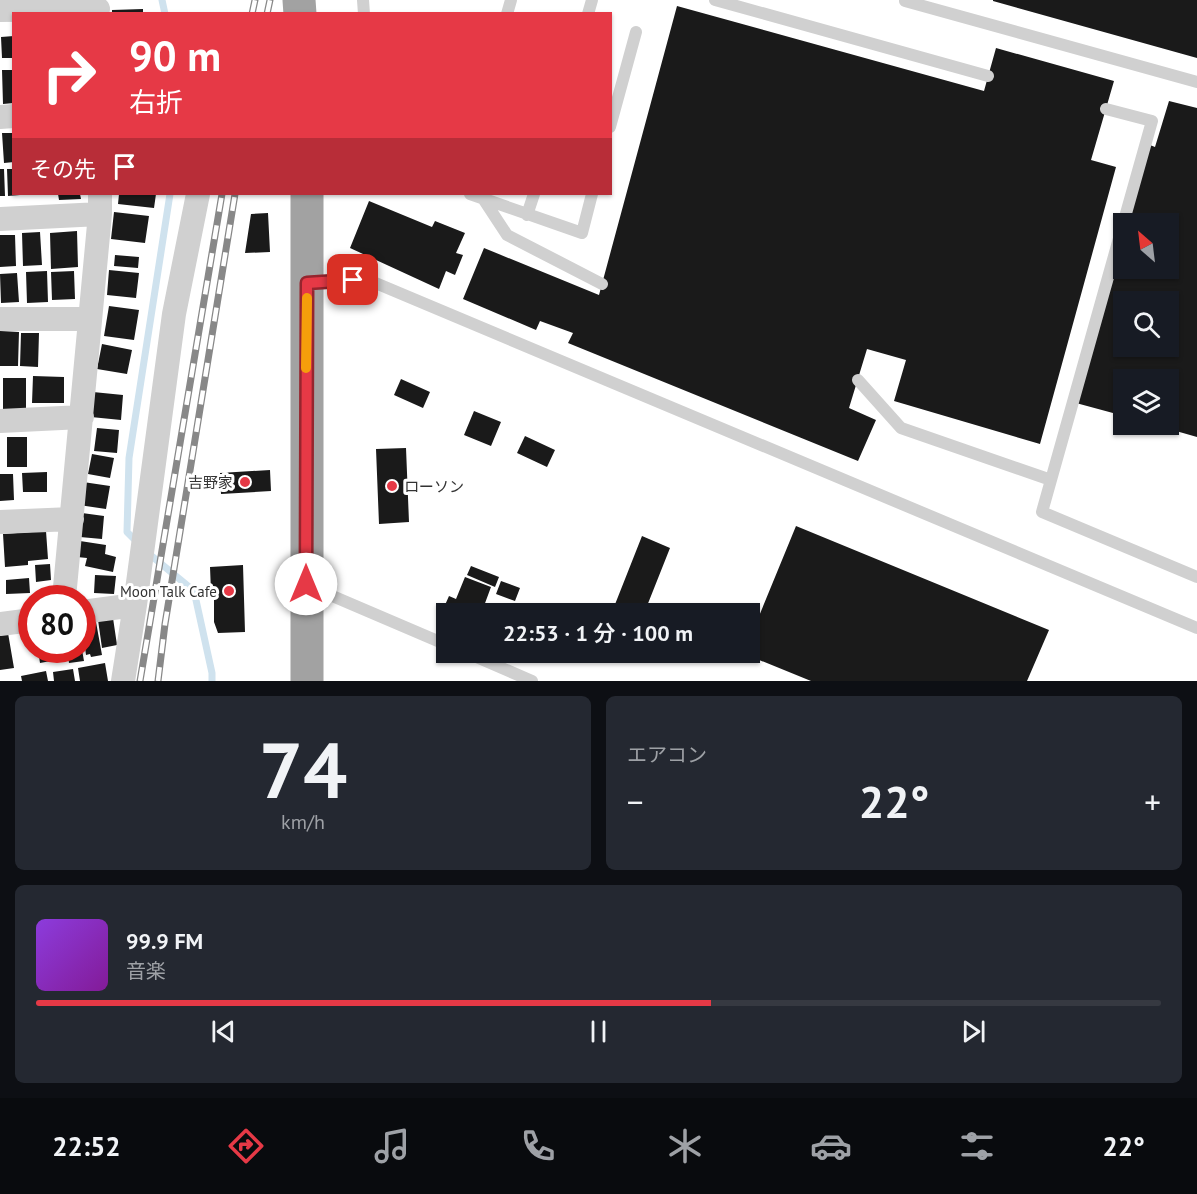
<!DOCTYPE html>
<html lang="ja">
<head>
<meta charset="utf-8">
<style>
  body { margin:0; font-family:"PT Sans","Noto Sans JP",sans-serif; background:#242831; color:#f1f3f6; height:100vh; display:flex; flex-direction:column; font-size:22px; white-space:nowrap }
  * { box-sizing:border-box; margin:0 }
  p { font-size:20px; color:#9ea1a6 }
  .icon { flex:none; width:33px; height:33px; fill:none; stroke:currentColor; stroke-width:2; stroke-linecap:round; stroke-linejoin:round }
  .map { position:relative; height:681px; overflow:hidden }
  .details { display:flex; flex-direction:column; gap:15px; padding:15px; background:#0d0f14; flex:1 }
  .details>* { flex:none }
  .hud { position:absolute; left:12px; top:12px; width:600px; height:183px; border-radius:0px; box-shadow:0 2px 4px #0004; background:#e63946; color:#fff; overflow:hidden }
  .needle { width:39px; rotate:332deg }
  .fabs { position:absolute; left:1113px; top:213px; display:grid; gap:12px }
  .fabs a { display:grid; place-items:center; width:66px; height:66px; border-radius:0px; background:#171b24; box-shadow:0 2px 4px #0004; font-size:30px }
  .speed { position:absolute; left:18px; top:585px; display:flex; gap:12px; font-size:30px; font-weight:700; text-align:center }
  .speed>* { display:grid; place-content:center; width:78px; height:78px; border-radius:50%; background:#171b24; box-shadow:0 2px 4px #0004; line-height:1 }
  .speed .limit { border:9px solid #d22; background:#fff; color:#111 }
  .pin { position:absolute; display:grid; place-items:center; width:51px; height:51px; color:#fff; margin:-26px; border-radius:12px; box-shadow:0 3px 9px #0006 }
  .me { position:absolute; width:66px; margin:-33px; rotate:0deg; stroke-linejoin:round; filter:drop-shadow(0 0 4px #0008) }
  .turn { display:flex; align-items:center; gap:21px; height:126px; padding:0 18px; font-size:27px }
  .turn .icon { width:78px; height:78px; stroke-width:2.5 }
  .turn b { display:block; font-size:42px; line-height:51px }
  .then { display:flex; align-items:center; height:57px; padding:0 18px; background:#0003; gap:12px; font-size:22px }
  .big { font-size:45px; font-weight:600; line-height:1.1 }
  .details .card { flex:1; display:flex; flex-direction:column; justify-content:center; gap:9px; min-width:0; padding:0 21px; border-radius:9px; background:#242831 }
  .details .dial { align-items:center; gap:0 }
  .dial b { font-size:78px; line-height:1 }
  .song { display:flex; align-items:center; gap:18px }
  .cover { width:72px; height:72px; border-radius:9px; background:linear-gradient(135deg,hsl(270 70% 55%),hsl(290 70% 35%)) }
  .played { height:6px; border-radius:3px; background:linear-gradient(90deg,#e63946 60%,#363941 60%) }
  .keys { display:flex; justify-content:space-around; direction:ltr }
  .heat { display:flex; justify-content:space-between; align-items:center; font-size:33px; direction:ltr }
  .details .tiles { flex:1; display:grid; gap:15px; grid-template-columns:1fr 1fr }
  .card:last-child { grid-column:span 2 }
  .trip { position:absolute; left:436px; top:603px; width:324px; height:60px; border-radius:0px; background:#171b24; box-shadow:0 2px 4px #0004; font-weight:600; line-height:60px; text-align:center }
  .tabs { display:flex; height:96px; justify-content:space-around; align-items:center; background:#090b0e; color:#9ea1a6 }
  .tabs .icon { width:42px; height:42px }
  .tabs .selected { color:#e63946 }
  .tabs b { font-size:27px; color:#f1f3f6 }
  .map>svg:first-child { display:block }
</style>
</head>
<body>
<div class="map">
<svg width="1197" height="681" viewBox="0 0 1197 681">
  <rect width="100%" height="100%" fill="#fff"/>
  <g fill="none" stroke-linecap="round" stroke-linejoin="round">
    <path stroke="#cfe2ee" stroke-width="7" d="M162 0 165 14
      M138 543 127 532 129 458 170 194
      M148 553 194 591 212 673V681"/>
  </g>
  <path fill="#1a1a1a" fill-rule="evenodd" d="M993 0H1197V58L993 1Z
    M677 6 984 91 996 48 1114 81 1091 160 1116 167 1040 444 894 401 906 360 867 349 849 408 876 420 858 461 568 343 573 333 540 321 536 330 463 299 484 248 599 295Z
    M143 9V14H112V10Z
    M14 36V58H2L1 37Z
    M2 70H14V103L3 104Z
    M1169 101 1197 108V437L1155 425 1168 424V380H1124V416L1076 403 1124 240V268H1168V224H1128L1150 145 1155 147ZM1124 302H1168V346H1124Z
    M2 133H14V162L4 163Z
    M0 169H4L5 196H0Z
    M7 169H14V194H20V195L8 196Z
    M58 194H80L81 199 59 200Z
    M119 194H156L154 208 118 204Z
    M369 201 432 227 435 221 465 233 456 253 463 255 455 275 446 271 439 289 350 248Z
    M114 212 149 216 145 243 111 239Z
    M268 213 270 252 245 253 251 214Z
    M77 231 78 267 51 269 50 233Z
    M40 232 42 265 23 266 22 233Z
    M0 235H15L16 266 0 267Z
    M115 255 139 257 138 268 114 266Z
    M109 270 139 273 136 298 107 295Z
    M47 271 48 302 27 303 26 272Z
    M74 271 75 299 52 300 51 272Z
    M17 273 19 302 1 303 0 274Z
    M109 306 139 310 134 340 104 336Z
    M0 331 19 332 18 366H0Z
    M21 333H39L38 367 20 366Z
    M102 344 132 350 127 374 97 369Z
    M33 376 64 377V403H32Z
    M3 378H26V409H3Z
    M401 379 430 392 423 408 394 395Z
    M93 392 123 395 121 420 91 417Z
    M474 411 501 422 491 446 464 435Z
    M97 428 119 430 117 453 94 451Z
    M525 436 555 450 547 467 517 453Z
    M7 437H27V467H7Z
    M406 448 409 522 379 524 376 449Z
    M92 454 114 458 110 478 88 474Z
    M270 470 271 491 221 494 220 473Z
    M47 472V492H23L22 473Z
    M0 474H13L14 500 0 501Z
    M83 482 110 486 106 509 79 505Z
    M82 513 104 516 102 539 80 537Z
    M796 526 1049 630 1027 681H811L742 653 750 652V638Z
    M46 531 48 559 28 561V565L5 567 3 534Z
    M642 536 670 548 647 606 664 614H616L612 612Z
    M80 541 106 545 105 554 116 557 113 572 85 566 87 558 77 557Z
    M50 564 51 580 36 582 35 565Z
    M243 565 245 632 218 633 214 622V592H211L210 567Z
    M471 566 499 577 495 587 467 575Z
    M95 575 116 576 114 594 94 593Z
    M465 577 491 587 481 614H451L453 608 445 605 449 596 456 599Z
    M29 578 30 593 6 594V580Z
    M501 581 520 588 515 601 496 594Z
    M113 618 117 645 102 648 98 620Z
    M96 622 102 655 91 657 90 654 86 655 82 624Z
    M8 633 14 668 0 670V634Z
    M38 650H60L61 659 40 663Z
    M67 650H82L84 661 69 663Z
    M105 663 108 681H80L78 668Z
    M73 669 75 681H54L53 672Z
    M46 671 48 681H22L21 676Z"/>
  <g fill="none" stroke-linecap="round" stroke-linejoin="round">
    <path stroke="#d0d0d0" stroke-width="12" d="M363 0 364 14
      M715 0 988 76
      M905 1 1197 82
      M507 14 511 0
      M588 14 592 0
      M1106 109 1152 121 1042 512 1197 577
      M610 127 636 32
      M470 194 582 233 592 194
      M484 200 507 235 602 284
      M527 215 534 194
      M309 283 366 279 1197 628
      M858 380 901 428 1051 480
      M309 586 447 645
      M465 652 532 681"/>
    <path stroke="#d0d0d0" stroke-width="24" d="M0 10 98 9
      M0 117 14 116
      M0 219 100 214
      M0 319H90
      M0 421 82 417
      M0 522 72 519
      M64 598 100 214V194
      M135 605 174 314 198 194
      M82 612 135 605 123 681
      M0 624 32 620"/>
    <path stroke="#a2a2a2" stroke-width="33" d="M299 0 300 14
      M307 681V194"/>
    <g stroke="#888" stroke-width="7">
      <path id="rail" d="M252 14 255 0
        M267 14 270 0
        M140 681 222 194
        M158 681 165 624 235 194"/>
    </g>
    <use href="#rail" stroke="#fff" stroke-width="4.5" stroke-dasharray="14" stroke-linecap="butt"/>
  </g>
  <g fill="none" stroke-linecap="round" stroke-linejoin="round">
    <g stroke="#96252e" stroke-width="15">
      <path id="route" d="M306 584 307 283 353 280"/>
    </g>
    <use href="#route" stroke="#e63946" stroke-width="10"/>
    <path stroke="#f59e0b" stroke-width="10" d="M306 368 307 298"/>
  </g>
  <g fill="#e63946" stroke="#fff" stroke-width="2">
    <circle cx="245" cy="482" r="6"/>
    <circle cx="392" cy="486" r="6"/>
    <circle cx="229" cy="591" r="6"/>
  </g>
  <g text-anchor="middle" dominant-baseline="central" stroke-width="6" stroke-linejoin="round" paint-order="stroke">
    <g font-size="15" fill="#333" stroke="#fff" text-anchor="end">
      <text x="233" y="482">吉野家</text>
      <text x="404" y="486" text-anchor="start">ローソン</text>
      <text x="217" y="591">Moon Talk Cafe</text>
    </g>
  </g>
</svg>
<div class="fabs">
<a><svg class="needle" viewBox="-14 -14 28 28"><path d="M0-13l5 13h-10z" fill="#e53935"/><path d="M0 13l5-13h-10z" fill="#9ea1a6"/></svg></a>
<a><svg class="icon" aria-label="search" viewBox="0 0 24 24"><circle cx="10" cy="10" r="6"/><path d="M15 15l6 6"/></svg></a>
<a><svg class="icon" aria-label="layers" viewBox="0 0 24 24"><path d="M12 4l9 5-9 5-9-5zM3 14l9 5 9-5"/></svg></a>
</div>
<div class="speed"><div class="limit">80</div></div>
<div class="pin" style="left:353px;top:280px;background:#d93025"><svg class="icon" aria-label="arrive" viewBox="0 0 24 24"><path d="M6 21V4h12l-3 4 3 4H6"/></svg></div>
<svg class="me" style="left:306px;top:584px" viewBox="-20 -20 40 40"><circle r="19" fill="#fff"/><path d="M0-13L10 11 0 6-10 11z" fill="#e63946"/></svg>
<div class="trip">22:53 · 1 分 · 100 m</div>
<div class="hud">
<div class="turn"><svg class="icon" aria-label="right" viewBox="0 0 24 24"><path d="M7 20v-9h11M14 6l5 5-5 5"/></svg><div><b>90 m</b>右折</div></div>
<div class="then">その先<svg class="icon" aria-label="arrive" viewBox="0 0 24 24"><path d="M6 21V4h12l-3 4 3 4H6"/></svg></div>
</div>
</div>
<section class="details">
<div class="tiles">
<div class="card dial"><b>74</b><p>km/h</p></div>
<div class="card"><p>エアコン</p>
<div class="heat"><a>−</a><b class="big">22°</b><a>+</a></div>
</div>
<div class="card">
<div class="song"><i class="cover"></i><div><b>99.9 FM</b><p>音楽</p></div></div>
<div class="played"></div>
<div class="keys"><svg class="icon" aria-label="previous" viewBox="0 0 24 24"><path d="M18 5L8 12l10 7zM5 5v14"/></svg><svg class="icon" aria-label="pause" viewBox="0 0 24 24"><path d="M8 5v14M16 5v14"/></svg><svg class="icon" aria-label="next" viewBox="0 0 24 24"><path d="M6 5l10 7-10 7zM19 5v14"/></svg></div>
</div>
</div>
</section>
<nav class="tabs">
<b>22:52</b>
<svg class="icon selected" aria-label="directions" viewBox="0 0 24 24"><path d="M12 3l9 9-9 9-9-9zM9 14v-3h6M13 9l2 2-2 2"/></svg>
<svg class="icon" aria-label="music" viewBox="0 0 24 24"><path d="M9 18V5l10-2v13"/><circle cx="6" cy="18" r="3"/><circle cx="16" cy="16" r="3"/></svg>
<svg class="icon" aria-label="phone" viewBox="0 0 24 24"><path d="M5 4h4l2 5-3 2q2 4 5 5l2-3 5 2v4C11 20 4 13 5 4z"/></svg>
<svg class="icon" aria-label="climate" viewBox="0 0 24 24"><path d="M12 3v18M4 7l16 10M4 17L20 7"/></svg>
<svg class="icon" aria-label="car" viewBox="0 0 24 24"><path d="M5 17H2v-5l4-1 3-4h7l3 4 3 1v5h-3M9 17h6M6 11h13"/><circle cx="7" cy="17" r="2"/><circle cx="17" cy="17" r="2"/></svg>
<svg class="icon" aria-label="filters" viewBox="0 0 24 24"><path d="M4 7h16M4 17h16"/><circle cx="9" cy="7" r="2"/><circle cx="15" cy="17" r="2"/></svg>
<b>22°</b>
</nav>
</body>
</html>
